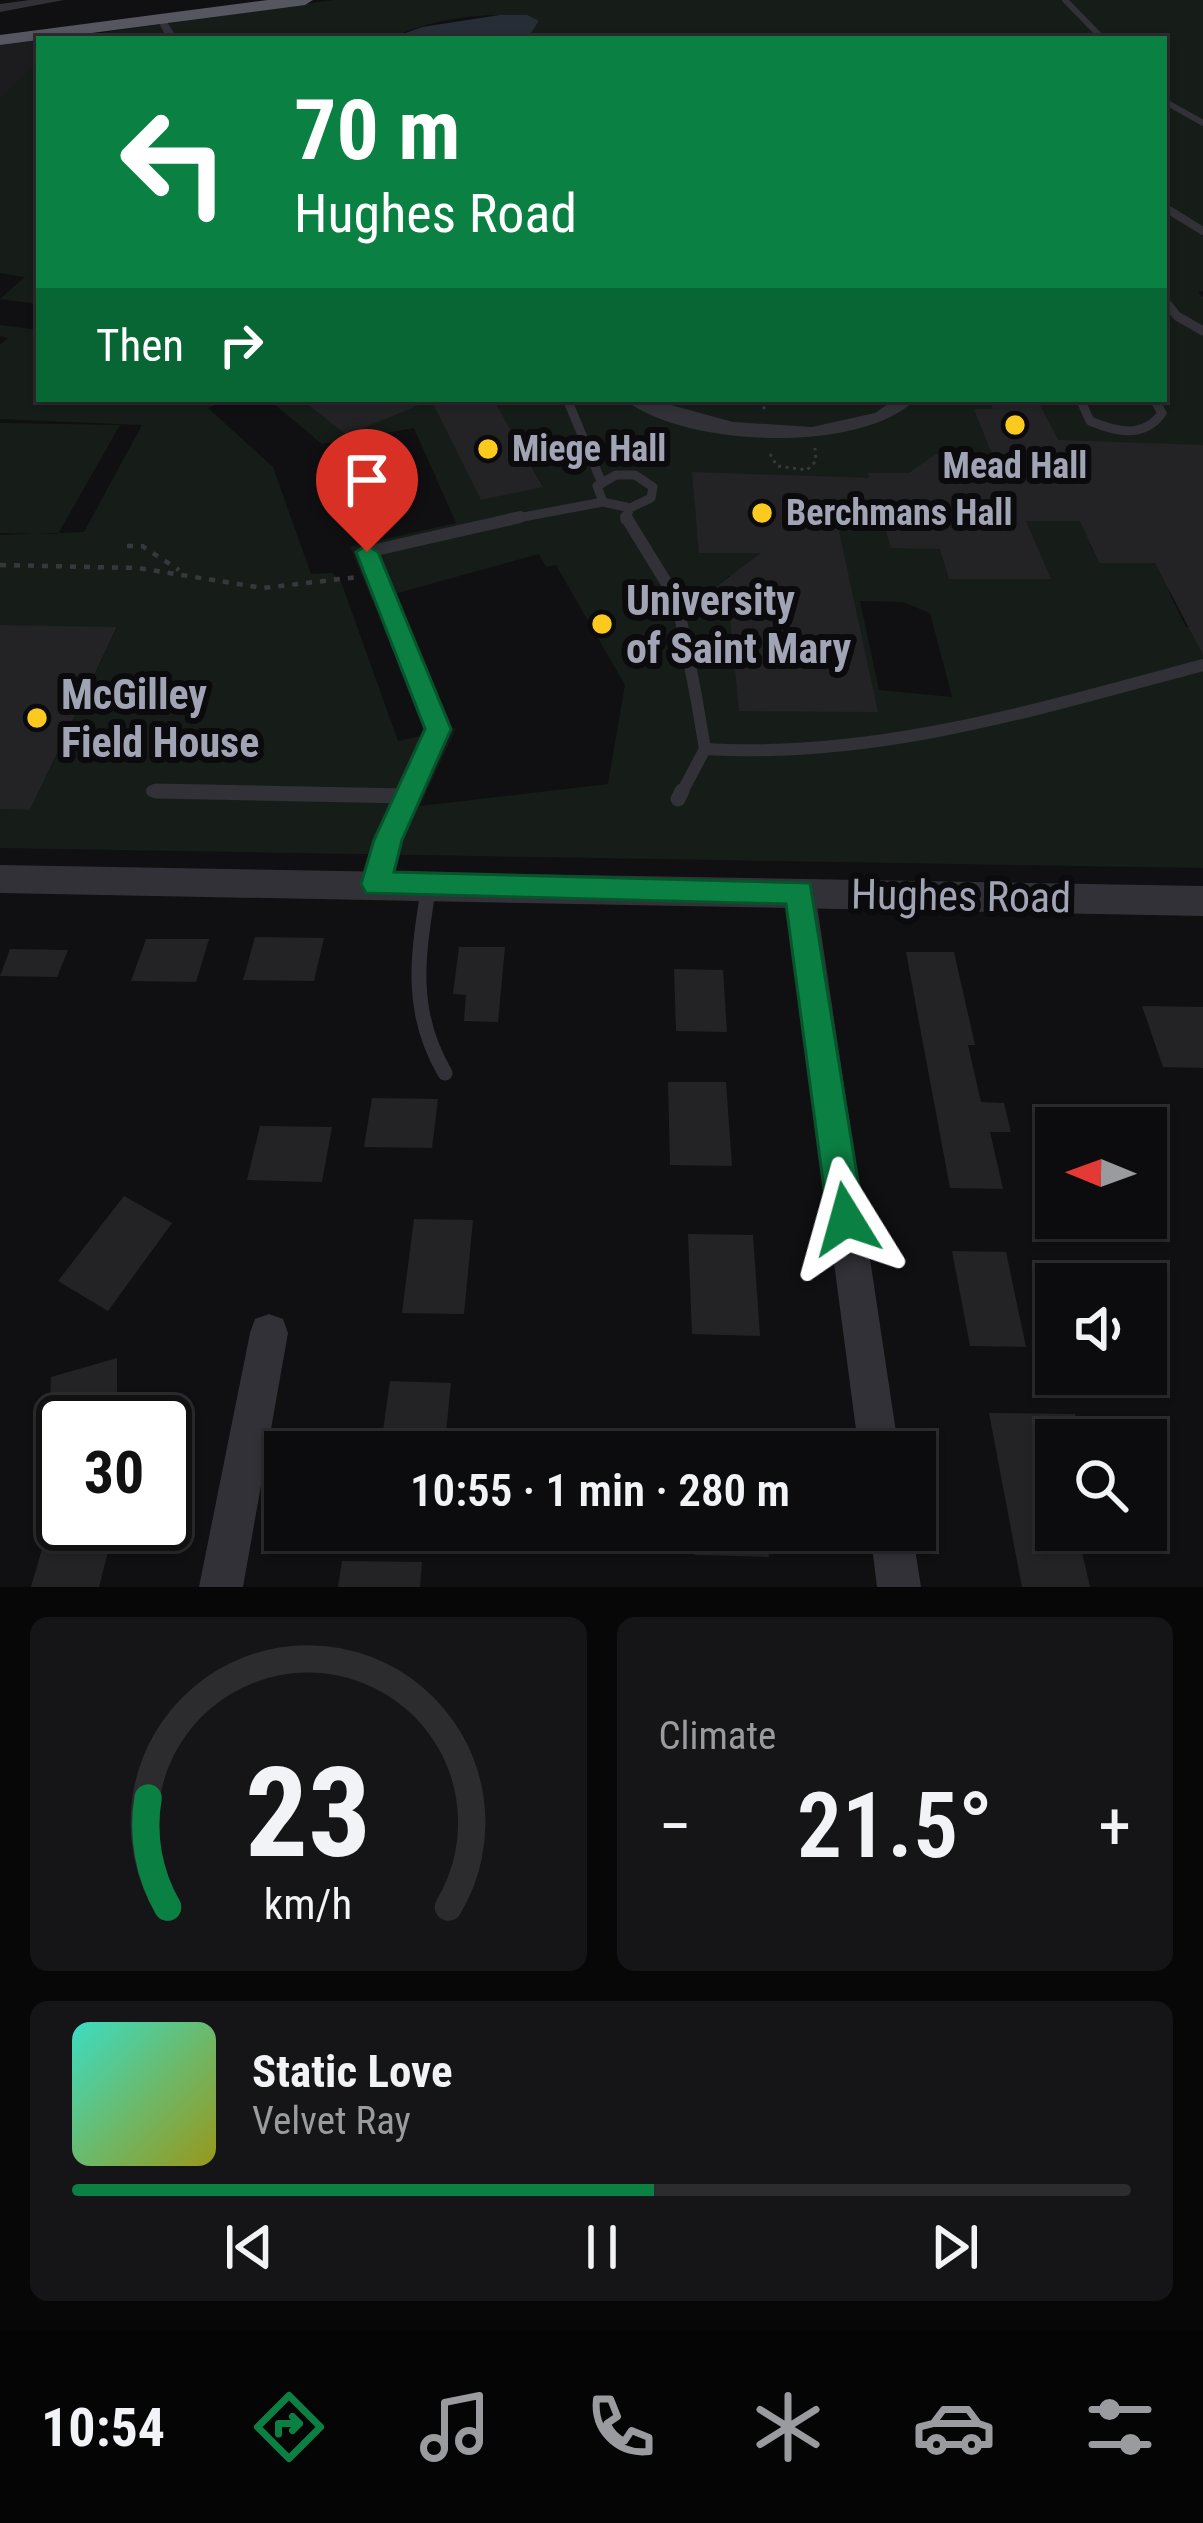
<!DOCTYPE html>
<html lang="en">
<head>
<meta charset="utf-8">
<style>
  body { margin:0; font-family:"Roboto Condensed",sans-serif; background:#151517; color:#f1f3f6; height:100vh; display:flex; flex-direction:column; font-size:45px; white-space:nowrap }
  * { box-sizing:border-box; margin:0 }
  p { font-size:39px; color:#9a9b9e }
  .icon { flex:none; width:66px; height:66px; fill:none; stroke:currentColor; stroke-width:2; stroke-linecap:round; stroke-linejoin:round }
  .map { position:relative; height:1587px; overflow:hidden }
  .details { display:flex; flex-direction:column; gap:30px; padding:30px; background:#070708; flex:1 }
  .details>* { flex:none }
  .guide { position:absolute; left:36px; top:36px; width:1131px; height:366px; border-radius:0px; box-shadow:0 3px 9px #0004,0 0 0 3px #2c2c2e; background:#0b8043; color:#fff; overflow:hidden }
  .needle { width:78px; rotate:271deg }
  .tools { position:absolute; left:1035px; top:1107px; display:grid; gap:24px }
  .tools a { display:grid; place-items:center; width:132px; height:132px; border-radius:0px; background:#0c0c0e; box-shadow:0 3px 9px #0004,0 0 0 3px #2c2c2e; font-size:60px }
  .speed { position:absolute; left:36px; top:1395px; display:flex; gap:24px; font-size:60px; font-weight:700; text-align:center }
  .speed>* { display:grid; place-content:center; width:156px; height:156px; border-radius:50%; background:#0c0c0e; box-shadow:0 3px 9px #0004,0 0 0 3px #2c2c2e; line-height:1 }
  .speed .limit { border:6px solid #111; border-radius:18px; background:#fff; color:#111 }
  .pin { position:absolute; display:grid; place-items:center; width:102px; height:102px; color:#fff; margin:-123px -51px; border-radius:50% 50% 50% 0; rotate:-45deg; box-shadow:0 0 12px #0007 }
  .pin .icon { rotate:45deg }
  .me { position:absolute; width:132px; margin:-66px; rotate:352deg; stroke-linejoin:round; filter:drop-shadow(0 0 9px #0008) }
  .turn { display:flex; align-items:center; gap:42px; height:252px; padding:0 60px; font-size:54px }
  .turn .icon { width:156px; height:156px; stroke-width:2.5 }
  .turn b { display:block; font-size:84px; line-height:102px }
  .then { display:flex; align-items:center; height:114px; padding:0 60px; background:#0003; gap:24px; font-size:45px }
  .big { font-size:90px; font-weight:600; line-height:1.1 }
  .details .widget { flex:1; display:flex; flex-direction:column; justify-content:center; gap:18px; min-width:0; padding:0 42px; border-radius:18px; background:#151517 }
  .details .dial { align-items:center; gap:0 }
  .dial svg { height:312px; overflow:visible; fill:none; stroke:#2c2c2e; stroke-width:7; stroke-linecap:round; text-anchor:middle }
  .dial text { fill:#f1f3f6; stroke:none }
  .song { display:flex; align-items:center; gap:36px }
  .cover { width:144px; height:144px; border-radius:18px; background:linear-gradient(135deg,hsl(170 70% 55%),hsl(60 70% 35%)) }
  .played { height:12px; border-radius:6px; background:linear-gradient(90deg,#0b8043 55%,#2c2c2e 55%) }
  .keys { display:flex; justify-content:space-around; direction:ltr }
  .heat { display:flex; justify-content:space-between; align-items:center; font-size:66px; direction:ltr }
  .details .tiles { flex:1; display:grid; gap:30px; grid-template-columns:1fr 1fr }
  .widget:last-child { grid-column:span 2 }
  .trip { position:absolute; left:264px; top:1431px; width:672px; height:120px; border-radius:0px; background:#0c0c0e; box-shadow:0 3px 9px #0004,0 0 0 3px #2c2c2e; font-weight:600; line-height:120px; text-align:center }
  .dock { display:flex; height:192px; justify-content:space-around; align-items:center; background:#050506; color:#9a9b9e }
  .dock .icon { width:84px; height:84px }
  .dock .selected { color:#0b8043 }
  .dock b { font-size:54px; color:#f1f3f6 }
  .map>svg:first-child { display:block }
</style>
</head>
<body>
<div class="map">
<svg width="1203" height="1587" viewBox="0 0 1203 1587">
  <rect width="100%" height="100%" fill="#101012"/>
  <path fill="#1c1c1f" d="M39 40V61L0 100V45Z"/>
  <path fill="#161d18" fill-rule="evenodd" d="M333 0H1203V291L1198 292 1203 297V543L1090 544 1099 563H1203L1169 592 1186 627 1203 628V868L0 848V809L30 810 117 628 0 625V535L84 532 142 425 0 419V345L8 338 0 336V325L39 330V399H230L208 408 273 467 311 574 332 573 340 579 398 741 456 728 420 806 608 784 625 685 556 565 546 567 539 554 372 600 350 547 456 523 414 428 322 444 268 399H1164V39H527L539 21C495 8 430 19 389 39H57ZM493 401 543 486 482 500 437 412ZM729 576 849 578 877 712 706 594ZM860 601 903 602 930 613 952 697 879 690Z
    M39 61V304L0 299 25 277 0 273V100Z
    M0 423 120 425 58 534 0 533Z"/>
  <path fill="#262d36" d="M500 15H527L539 21 527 39H389L422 27Z"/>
  <path fill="#232326" d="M301 399H493L543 487 481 500 431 400 347 435Z
    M988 399H1037L1058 440 1203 445V655L1155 563H1099L1080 521H1026L1051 579H949L940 549 891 548 886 531H839L878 712 739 711 729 608 705 595 761 553H699L692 472 869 478 868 473H909L936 454H992L974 409H993Z
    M0 625 117 627 30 810 0 809Z
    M255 937 324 938 314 981 243 980Z
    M146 939H209L196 982 131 981Z
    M459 947H505L498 1022 464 1021 466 995 453 994Z
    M10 949 68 950 57 977 0 976Z
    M906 952H954L975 1045H968L981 1102 1004 1103 1011 1132H990L1003 1189 950 1188Z
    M674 969 723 970 727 1032 676 1031Z
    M1142 1006 1203 1007V1068L1163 1067Z
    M668 1082H726L732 1166 670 1165Z
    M372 1098 438 1099 432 1148 364 1147Z
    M260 1126 332 1127 322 1182 247 1180Z
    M124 1196 172 1223 108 1311 58 1281Z
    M414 1219 473 1220 464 1314 402 1313Z
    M688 1234 753 1235 760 1336 692 1334Z
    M952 1251 1006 1252 1026 1347 970 1346Z
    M117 1358V1422H49L51 1377Z
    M390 1381 451 1383 444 1452H380Z
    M989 1413 1075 1414 1081 1440H1056V1530H1077L1090 1587H1022Z
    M694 1530H767L769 1557 695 1555Z
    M45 1539 111 1540 99 1587H31Z
    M342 1561 422 1562 420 1587H338Z"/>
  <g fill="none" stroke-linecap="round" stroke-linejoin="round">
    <path stroke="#37383e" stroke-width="3" stroke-dasharray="3 4.5" stroke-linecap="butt" d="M762 399 765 413
      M770 454 777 466 807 470 816 461 815 448"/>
    <path stroke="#37383e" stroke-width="4.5" stroke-dasharray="6 8" stroke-linecap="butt" d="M127 546H142L179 570
      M0 565 138 568 263 588 358 577"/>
    <path stroke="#313137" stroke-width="6" d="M1065 0 1103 39
      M1164 101 1203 123"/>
    <path stroke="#313137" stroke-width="8" d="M1164 207 1203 231
      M1164 300 1167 304"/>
    <path stroke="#313137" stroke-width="9" d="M1165 301 1177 316 1203 331
      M567 399 601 481
      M1080 399 1090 421C1116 432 1144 439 1162 413L1154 399
      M616 475H635L653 487 651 498 630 508 603 502 597 486Z
      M507 520 603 502
      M625 520 630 508"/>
    <path stroke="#313137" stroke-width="12" d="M626 517 677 600 696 696 705 749 681 794
      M705 749C878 759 1038 709 1203 665
      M152 791 310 794
      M409 794 438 729 367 552 520 517"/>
    <path stroke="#313137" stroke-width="15" d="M156 791 408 796
      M678 799 682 791
      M376 884 388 840 410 791
      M429 885C418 954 408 1010 445 1073"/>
    <path fill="#313137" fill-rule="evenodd" d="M156 17H164L174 33 189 39 166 37Z
      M624 399H649L733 422 812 427 875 413 895 399H916C861 455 682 447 624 399Z
      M800 880 810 884 815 892 899 1452H859L785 892 790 884Z
      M269 1314 283 1319 288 1333 243 1587H199L250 1333 255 1319Z
      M870 1530H912L921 1587H877Z"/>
    <path fill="#313137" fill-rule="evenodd" d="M30 0H64L0 12V4Z
      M0 865 1203 886V916L0 893Z"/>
    <path fill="#55565f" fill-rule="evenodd" d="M268 0H313L305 5 0 45V35Z"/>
  </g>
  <path fill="#0b8043" stroke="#07532c" stroke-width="3" d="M367 545 378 552 451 729 402 840 394 872 810 883 864 1219 859 1231 846 1237 833 1231 828 1219 786 904 366 893 361 884 374 840 425 729 356 552Z"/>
  <g fill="#fcc91e" stroke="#0b0b0d" stroke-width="4.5">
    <circle cx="1015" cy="425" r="12"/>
    <circle cx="488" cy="449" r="12"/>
    <circle cx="762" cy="513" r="12"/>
    <circle cx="602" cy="624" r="12"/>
    <circle cx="37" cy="718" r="12"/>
  </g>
  <g text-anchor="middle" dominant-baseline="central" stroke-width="12" stroke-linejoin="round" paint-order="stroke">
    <g font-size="36" font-weight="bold" fill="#a1a4b4" stroke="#0b0b0d" text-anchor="start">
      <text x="512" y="449">Miege Hall</text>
      <text x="1015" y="466" text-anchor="middle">Mead Hall</text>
      <text x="786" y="513">Berchmans Hall</text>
    </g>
    <g font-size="42" font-weight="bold" fill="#a1a4b4" stroke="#0b0b0d" text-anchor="start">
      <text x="626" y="600">University<tspan x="626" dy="48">of Saint Mary</tspan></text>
      <text x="61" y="694">McGilley<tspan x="61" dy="48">Field House</tspan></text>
    </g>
    <g font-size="42" fill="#a1a4b4" stroke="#0b0b0d">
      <text transform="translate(961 896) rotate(1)">Hughes Road</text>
    </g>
  </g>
</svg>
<div class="tools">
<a><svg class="needle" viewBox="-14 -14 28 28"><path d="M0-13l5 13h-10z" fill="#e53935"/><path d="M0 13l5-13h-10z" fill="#9a9b9e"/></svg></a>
<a><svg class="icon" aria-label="sound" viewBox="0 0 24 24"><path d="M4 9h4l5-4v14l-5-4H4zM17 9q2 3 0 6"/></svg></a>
<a><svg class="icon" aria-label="search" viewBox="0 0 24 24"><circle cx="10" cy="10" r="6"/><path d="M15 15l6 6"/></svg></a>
</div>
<div class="speed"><div class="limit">30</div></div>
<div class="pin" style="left:367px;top:552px;background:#d93025"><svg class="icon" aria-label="arrive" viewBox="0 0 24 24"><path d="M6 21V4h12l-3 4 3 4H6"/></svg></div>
<svg class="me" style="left:846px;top:1219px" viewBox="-20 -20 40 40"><path d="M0-17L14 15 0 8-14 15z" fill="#0b8043" stroke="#fff" stroke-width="4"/></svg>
<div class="trip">10:55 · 1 min · 280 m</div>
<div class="guide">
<div class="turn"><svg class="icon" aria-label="left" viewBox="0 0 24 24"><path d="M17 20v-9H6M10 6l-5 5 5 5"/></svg><div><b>70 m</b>Hughes Road</div></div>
<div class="then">Then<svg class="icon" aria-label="right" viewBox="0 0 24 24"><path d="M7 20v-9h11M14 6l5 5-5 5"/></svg></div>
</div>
</div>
<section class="details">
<div class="tiles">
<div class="widget dial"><svg viewBox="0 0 100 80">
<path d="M14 69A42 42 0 1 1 86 69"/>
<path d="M14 69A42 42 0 0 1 9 41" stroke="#0b8043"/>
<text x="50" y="56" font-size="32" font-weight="700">23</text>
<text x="50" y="72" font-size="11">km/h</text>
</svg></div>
<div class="widget"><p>Climate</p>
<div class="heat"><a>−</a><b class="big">21.5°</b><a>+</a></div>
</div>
<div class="widget">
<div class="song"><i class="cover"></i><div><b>Static Love</b><p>Velvet Ray</p></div></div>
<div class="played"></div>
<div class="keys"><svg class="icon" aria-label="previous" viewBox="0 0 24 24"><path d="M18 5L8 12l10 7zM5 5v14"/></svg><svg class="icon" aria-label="pause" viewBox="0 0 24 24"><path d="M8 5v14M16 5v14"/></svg><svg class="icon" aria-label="next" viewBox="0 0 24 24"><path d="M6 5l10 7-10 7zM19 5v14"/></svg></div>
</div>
</div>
</section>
<nav class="dock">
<b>10:54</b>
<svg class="icon selected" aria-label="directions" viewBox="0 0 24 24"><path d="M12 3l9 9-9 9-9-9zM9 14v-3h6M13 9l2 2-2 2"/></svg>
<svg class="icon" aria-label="music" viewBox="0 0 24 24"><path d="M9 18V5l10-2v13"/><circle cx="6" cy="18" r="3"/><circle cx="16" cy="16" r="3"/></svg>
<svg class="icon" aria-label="phone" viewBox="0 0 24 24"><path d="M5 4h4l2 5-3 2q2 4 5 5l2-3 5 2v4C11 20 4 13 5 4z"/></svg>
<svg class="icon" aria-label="climate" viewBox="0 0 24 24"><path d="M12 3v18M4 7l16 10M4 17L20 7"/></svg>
<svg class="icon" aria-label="car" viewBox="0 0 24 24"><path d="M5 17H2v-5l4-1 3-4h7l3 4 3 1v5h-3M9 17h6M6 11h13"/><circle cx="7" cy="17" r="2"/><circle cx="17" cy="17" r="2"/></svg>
<svg class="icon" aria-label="filters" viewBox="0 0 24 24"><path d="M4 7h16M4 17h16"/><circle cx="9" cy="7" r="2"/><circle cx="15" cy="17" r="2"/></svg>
</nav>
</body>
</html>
